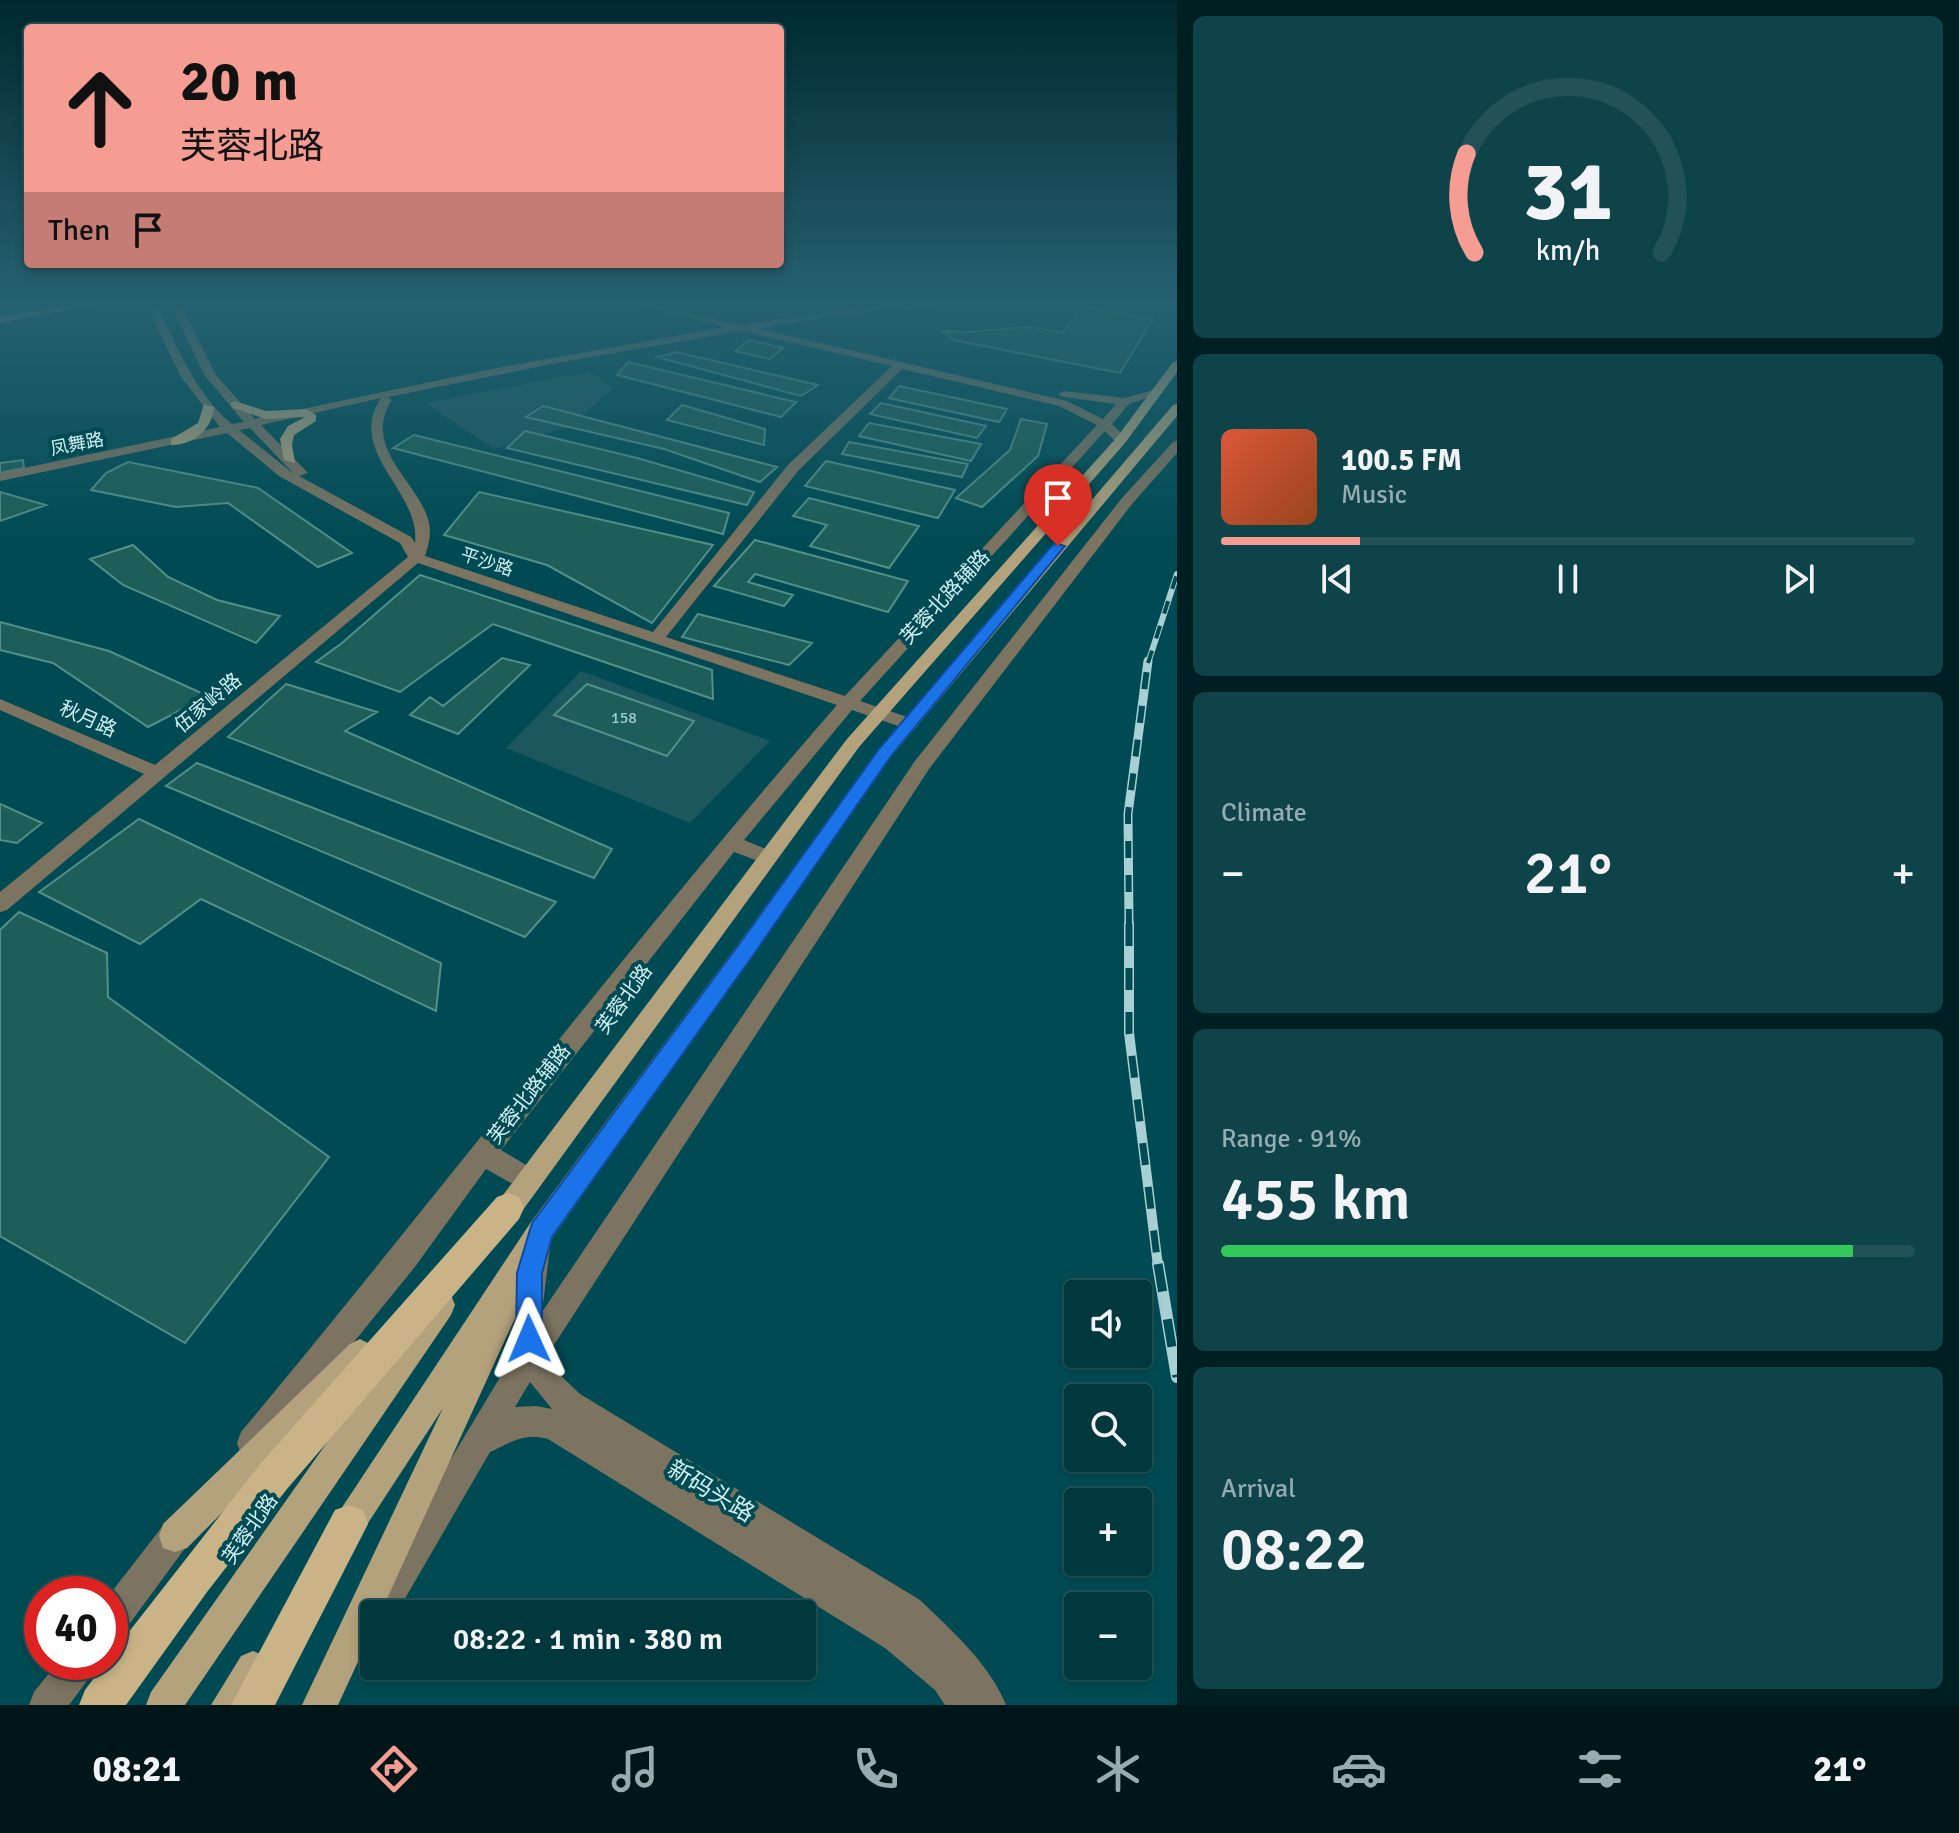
<!DOCTYPE html>
<html lang="en">
<head>
<meta charset="utf-8">
<style>
  body { margin:0; font-family:Signika,"Noto Sans SC",sans-serif; background:#0e4349; color:#f1f3f6; height:100vh; display:flex; flex-direction:column; font-size:30px; white-space:nowrap }
  * { box-sizing:border-box; margin:0 }
  p { font-size:26px; color:#95acb0 }
  .icon { flex:none; width:44px; height:44px; fill:none; stroke:currentColor; stroke-width:2; stroke-linecap:round; stroke-linejoin:round }
  .map { position:relative; flex:1; overflow:hidden }
  .drawer { display:flex; flex-direction:column; gap:16px; padding:16px; background:#001f22; width:782px }
  .drawer>* { flex:none }
  .banner { position:absolute; left:24px; top:24px; width:760px; height:244px; border-radius:8px; box-shadow:0 4px 12px #0003,0 0 0 2px #225258; background:#f59c93; color:#111; overflow:hidden }
  .tools { position:absolute; left:1064px; top:1280px; display:grid; gap:16px }
  .tools a { display:grid; place-items:center; width:88px; height:88px; border-radius:8px; background:#00383e; box-shadow:0 4px 12px #0003,0 0 0 2px #225258; font-size:40px }
  .speed { position:absolute; left:24px; top:1576px; display:flex; gap:16px; font-size:40px; font-weight:700; text-align:center }
  .speed>* { display:grid; place-content:center; width:104px; height:104px; border-radius:50%; background:#00383e; box-shadow:0 4px 12px #0003,0 0 0 2px #225258; line-height:1 }
  .speed .limit { border:12px solid #d22; background:#fff; color:#111 }
  .pin { position:absolute; display:grid; place-items:center; width:68px; height:68px; color:#fff; margin:-82px -34px; border-radius:50% 50% 50% 0; rotate:-45deg; box-shadow:0 0 8px #0007 }
  .pin .icon { rotate:45deg }
  .me { position:absolute; width:88px; margin:-44px; rotate:359deg; stroke-linejoin:round; filter:drop-shadow(0 0 6px #0008) }
  .turn { display:flex; align-items:center; gap:28px; height:168px; padding:0 24px; font-size:36px }
  .turn .icon { width:104px; height:104px; stroke-width:2.5 }
  .turn b { display:block; font-size:56px; line-height:68px }
  .then { display:flex; align-items:center; height:76px; padding:0 24px; background:#0003; gap:16px; font-size:30px }
  .big { font-size:60px; font-weight:600; line-height:1.1 }
  .drawer .widget { flex:1; display:flex; flex-direction:column; justify-content:center; gap:12px; min-width:0; padding:0 28px; border-radius:12px; background:#0e4349 }
  .drawer .dial { align-items:center; gap:0 }
  .dial svg { height:208px; overflow:visible; fill:none; stroke:#225258; stroke-width:7; stroke-linecap:round; text-anchor:middle }
  .dial text { fill:#f1f3f6; stroke:none }
  .song { display:flex; align-items:center; gap:24px }
  .cover { width:96px; height:96px; border-radius:12px; background:linear-gradient(135deg,hsl(10 70% 55%),hsl(20 70% 35%)) }
  .played { height:8px; border-radius:4px; background:linear-gradient(90deg,#f59c93 20%,#225258 20%) }
  .keys { display:flex; justify-content:space-around; direction:ltr }
  .heat { display:flex; justify-content:space-between; align-items:center; font-size:44px; direction:ltr }
  .charge { height:12px; border-radius:6px; background:linear-gradient(90deg,#34c759 91%,#225258 0) }
  .trip { position:absolute; left:360px; top:1600px; width:456px; height:80px; border-radius:8px; background:#00383e; box-shadow:0 4px 12px #0003,0 0 0 2px #225258; font-weight:600; line-height:80px; text-align:center }
  .tab-bar { display:flex; height:128px; justify-content:space-around; align-items:center; background:#001619; color:#95acb0 }
  .tab-bar .icon { width:56px; height:56px }
  .tab-bar .active { color:#f59c93 }
  .tab-bar b { font-size:36px; color:#f1f3f6 }
  main { display:flex; flex:1; min-height:0 }
  .map>svg:first-child { display:block }
</style>
</head>
<body>
<main>
<div class="map">
<svg width="1177" height="1705" viewBox="0 0 1177 1705">
  <rect width="100%" height="100%" fill="#004b53"/>
  <path fill="#1c575e" d="M589 372 613 388 569 427 494 449 425 403Z
    M581 671 770 741 690 823 506 748Z"/>
  <path fill="#1d5e58" stroke="#529089" stroke-width="2" d="M1082 307 1153 319 1120 373 953 340 942 331 965 332 1030 327 1062 333Z
    M749 340 783 348 770 359 735 351Z
    M676 352 818 385 801 396 657 357Z
    M628 362 796 402 781 417 617 375Z
    M899 386 1007 409 999 422 889 398Z
    M881 403 986 426 977 438 870 414Z
    M682 405 765 429 764 445 667 420Z
    M543 406 777 467 760 482 664 449 526 417Z
    M1021 419 1047 424 1038 456 982 507 956 498 1010 450Z
    M869 423 981 444 971 461 859 436Z
    M525 431 637 458 754 492 747 505 507 448Z
    M414 435 729 513 723 534 393 448Z
    M849 442 968 464 962 477 842 454Z
    M23 460 24 468 0 473V463Z
    M826 461 955 490 938 518 805 486Z
    M128 462 258 488 352 553 318 567 228 503 176 507 91 490 106 473Z
    M0 492 46 505 0 521Z
    M479 492 713 545 652 623 547 565 444 535Z
    M809 498 919 526 889 568 810 546 827 525 793 516Z
    M755 540 908 581 888 612 755 574 748 582 793 595 784 606 714 586Z
    M133 545 168 577 217 600 280 616 256 643 123 585 90 559Z
    M420 575 712 670 713 699 493 624 400 692 316 662 342 643Z
    M698 614 812 643 789 665 682 637Z
    M0 622 109 651 208 696 148 727 53 663 0 650Z
    M502 658 530 665 458 734 410 715 430 697 443 706Z
    M286 684 377 712 345 731 612 849 594 878 228 737Z
    M587 684 694 721 667 756 554 715Z
    M197 763 556 902 525 937 166 786Z
    M0 804 42 823 17 843 0 840Z
    M139 819 441 963 436 1011 201 899 140 944 39 892Z
    M19 912 107 953 108 997 329 1157 185 1343 0 1236V930Z"/>
  <g fill="none" stroke-linecap="round" stroke-linejoin="round">
    <path fill="#7c7360" fill-rule="evenodd" d="M145 302H155C176 344 195 394 232 424L244 422 205 376 169 302H179L216 375 255 419 497 368 725 327 625 302H642L741 325 896 302H952L904 311 899 307 757 328 1067 401 1103 419 1116 404 1064 397 1058 394 1064 391 1124 398 1158 389 1164 392 1129 404 1112 424 1125 437V443H1117L1105 431 860 701 916 720 919 724 916 728H904L852 710 744 840 773 852 776 857 773 862 766 864 734 852 501 1150 538 1172 542 1181 538 1190 529 1193 486 1169 414 1268 263 1454 252 1458 241 1454 237 1443 241 1432C442 1191 631 941 837 705L418 563 7 910 0 912V892L144 774 0 710V699L155 765 408 557 400 543 279 476 227 433 0 481V473L220 427 181 377ZM741 331 892 366 788 465 653 632 425 556C429 544 432 532 428 519 417 481 361 447 392 400L388 397 557 363ZM902 369 1059 406 1097 425 845 696 666 637 798 471ZM381 398C345 452 421 491 415 543L411 537 299 476 308 473 261 425ZM250 428 294 474 239 430Z
      M1177 441V453L1132 504 929 769 548 1354 560 1375 580 1394 920 1600C952 1631 989 1663 1006 1705H945L935 1690 885 1648 548 1439C523 1433 512 1442 490 1452L396 1614H374V1630L365 1626 360 1614 365 1602 517 1349 514 1298 526 1238 536 1234 546 1238 550 1247 542 1312 915 761 1122 498 1173 442ZM530 1382 552 1409 536 1406 515 1407Z
      M180 1513 191 1518 196 1529 191 1540 122 1634 110 1639V1594L169 1518Z
      M58 1662H97L92 1674 69 1705H29L34 1692Z"/>
    <path fill="#b4a27c" fill-rule="evenodd" d="M86 302H107L0 323V317Z
      M1177 361V372L1125 443 859 747 512 1225 503 1229 494 1225 490 1216 494 1207 847 739 1117 437 1173 362Z
      M235 401 266 411 307 409 316 415V421L294 435 292 445 295 463 284 460 280 439 288 426 305 417 265 419 231 407V403Z
      M204 404 214 407C213 429 192 446 171 445V439L198 423Z
      M1177 404V416L891 757 551 1240 521 1286 525 1295 521 1305 380 1614H374V1627L338 1705H302L443 1408 355 1543 344 1548 333 1543 328 1532 333 1521 531 1222 739 943 879 749 1173 405Z
      M441 1291 451 1295 455 1305 451 1315 185 1705H146L151 1692 431 1295Z
      M360 1339 370 1344 375 1354 370 1364 187 1548 175 1552 163 1548 159 1536 163 1524 350 1344Z
      M253 1651 265 1656 270 1668 250 1705H211L241 1656Z"/>
    <path fill="#cab487" fill-rule="evenodd" d="M508 1193 519 1197 524 1208 519 1219 287 1489 207 1592 126 1705H79L85 1690 106 1662H110V1656L261 1463 497 1197Z
      M349 1505 363 1510 368 1524 275 1705H231L335 1510Z"/>
    <g stroke="#a8cfd4" stroke-width="6">
      <path id="rail-far3" d="M1148 663 1177 574"/>
    </g>
    <g stroke="#a8cfd4" stroke-width="9">
      <path id="rail-far2" d="M1129 926 1128 814 1148 661"/>
    </g>
    <g stroke="#a8cfd4" stroke-width="10">
      <path id="rail-far1" d="M1129 924V1033L1158 1266"/>
    </g>
    <g stroke="#a8cfd4" stroke-width="12">
      <path id="rail" d="M1158 1264 1177 1377"/>
    </g>
    <use href="#rail-far3" stroke="#004b53" stroke-width="4" stroke-dasharray="13" stroke-linecap="butt"/>
    <use href="#rail-far2" stroke="#004b53" stroke-width="6" stroke-dasharray="17" stroke-linecap="butt"/>
    <use href="#rail-far1" stroke="#004b53" stroke-width="7" stroke-dasharray="22" stroke-linecap="butt"/>
    <use href="#rail" stroke="#004b53" stroke-width="9" stroke-dasharray="28" stroke-linecap="butt"/>
  </g>
  <linearGradient id="sky" x2="0" y2="1"><stop stop-color="#00292e"/><stop offset="0.56" stop-color="#266171"/><stop offset="1" stop-color="#266171" stop-opacity="0"/></linearGradient>
  <rect width="1177" height="540" fill="url(#sky)"/>
  <path fill="#1a73e8" stroke="#114b97" stroke-width="2" d="M1054 543 1065 546 891 756 754 954 552 1237 542 1273V1339L538 1348 529 1352 520 1348 516 1339 517 1273 532 1223 740 943 879 749Z"/>
  <g text-anchor="middle" dominant-baseline="central" stroke-width="8" stroke-linejoin="round" paint-order="stroke">
    <g font-size="16" fill="#a3cbcc">
      <text x="624" y="718">158</text>
    </g>
    <g font-size="18" fill="#d0eff3" stroke="#004b53">
      <text transform="translate(77 444) rotate(-11)">凤舞路</text>
      <text transform="translate(487 562) rotate(18)">平沙路</text>
    </g>
    <g font-size="20" fill="#d0eff3" stroke="#004b53">
      <text transform="translate(945 597) rotate(-47)">芙蓉北路辅路</text>
      <text transform="translate(208 703) rotate(-40)">伍家岭路</text>
      <text transform="translate(88 719) rotate(24)">秋月路</text>
      <text transform="translate(624 999) rotate(-54)">芙蓉北路</text>
      <text transform="translate(529 1094) rotate(-52)">芙蓉北路辅路</text>
      <text transform="translate(250 1529) rotate(-55)">芙蓉北路</text>
    </g>
    <g font-size="24" fill="#d0eff3" stroke="#004b53">
      <text transform="translate(711 1491) rotate(31)">新码头路</text>
    </g>
  </g>
</svg>
<div class="tools">
<a><svg class="icon" aria-label="sound" viewBox="0 0 24 24"><path d="M4 9h4l5-4v14l-5-4H4zM17 9q2 3 0 6"/></svg></a>
<a><svg class="icon" aria-label="search" viewBox="0 0 24 24"><circle cx="10" cy="10" r="6"/><path d="M15 15l6 6"/></svg></a>
<a>+</a>
<a>−</a>
</div>
<div class="speed"><div class="limit">40</div></div>
<div class="pin" style="left:1058px;top:546px;background:#d93025"><svg class="icon" aria-label="arrive" viewBox="0 0 24 24"><path d="M6 21V4h12l-3 4 3 4H6"/></svg></div>
<svg class="me" style="left:529px;top:1339px" viewBox="-20 -20 40 40"><path d="M0-17L14 15 0 8-14 15z" fill="#1a73e8" stroke="#fff" stroke-width="4"/></svg>
<div class="trip">08:22 · 1 min · 380 m</div>
<div class="banner">
<div class="turn"><svg class="icon" aria-label="ahead" viewBox="0 0 24 24"><path d="M12 20V5M6 11l6-6 6 6"/></svg><div><b>20 m</b>芙蓉北路</div></div>
<div class="then">Then<svg class="icon" aria-label="arrive" viewBox="0 0 24 24"><path d="M6 21V4h12l-3 4 3 4H6"/></svg></div>
</div>
</div>
<section class="drawer">
<div class="widget dial"><svg viewBox="0 0 100 80">
<path d="M14 69A42 42 0 1 1 86 69"/>
<path d="M14 69A42 42 0 0 1 11 31" stroke="#f59c93"/>
<text x="50" y="56" font-size="32" font-weight="700">31</text>
<text x="50" y="72" font-size="11">km/h</text>
</svg></div>
<div class="widget">
<div class="song"><i class="cover"></i><div><b>100.5 FM</b><p>Music</p></div></div>
<div class="played"></div>
<div class="keys"><svg class="icon" aria-label="previous" viewBox="0 0 24 24"><path d="M18 5L8 12l10 7zM5 5v14"/></svg><svg class="icon" aria-label="pause" viewBox="0 0 24 24"><path d="M8 5v14M16 5v14"/></svg><svg class="icon" aria-label="next" viewBox="0 0 24 24"><path d="M6 5l10 7-10 7zM19 5v14"/></svg></div>
</div>
<div class="widget"><p>Climate</p>
<div class="heat"><a>−</a><b class="big">21°</b><a>+</a></div>
</div>
<div class="widget"><p>Range · 91%</p><b class="big">455 km</b><div class="charge"></div></div>
<div class="widget"><p>Arrival</p><b class="big">08:22</b></div>
</section>
</main>
<nav class="tab-bar">
<b>08:21</b>
<svg class="icon active" aria-label="directions" viewBox="0 0 24 24"><path d="M12 3l9 9-9 9-9-9zM9 14v-3h6M13 9l2 2-2 2"/></svg>
<svg class="icon" aria-label="music" viewBox="0 0 24 24"><path d="M9 18V5l10-2v13"/><circle cx="6" cy="18" r="3"/><circle cx="16" cy="16" r="3"/></svg>
<svg class="icon" aria-label="phone" viewBox="0 0 24 24"><path d="M5 4h4l2 5-3 2q2 4 5 5l2-3 5 2v4C11 20 4 13 5 4z"/></svg>
<svg class="icon" aria-label="climate" viewBox="0 0 24 24"><path d="M12 3v18M4 7l16 10M4 17L20 7"/></svg>
<svg class="icon" aria-label="car" viewBox="0 0 24 24"><path d="M5 17H2v-5l4-1 3-4h7l3 4 3 1v5h-3M9 17h6M6 11h13"/><circle cx="7" cy="17" r="2"/><circle cx="17" cy="17" r="2"/></svg>
<svg class="icon" aria-label="filters" viewBox="0 0 24 24"><path d="M4 7h16M4 17h16"/><circle cx="9" cy="7" r="2"/><circle cx="15" cy="17" r="2"/></svg>
<b>21°</b>
</nav>
</body>
</html>
